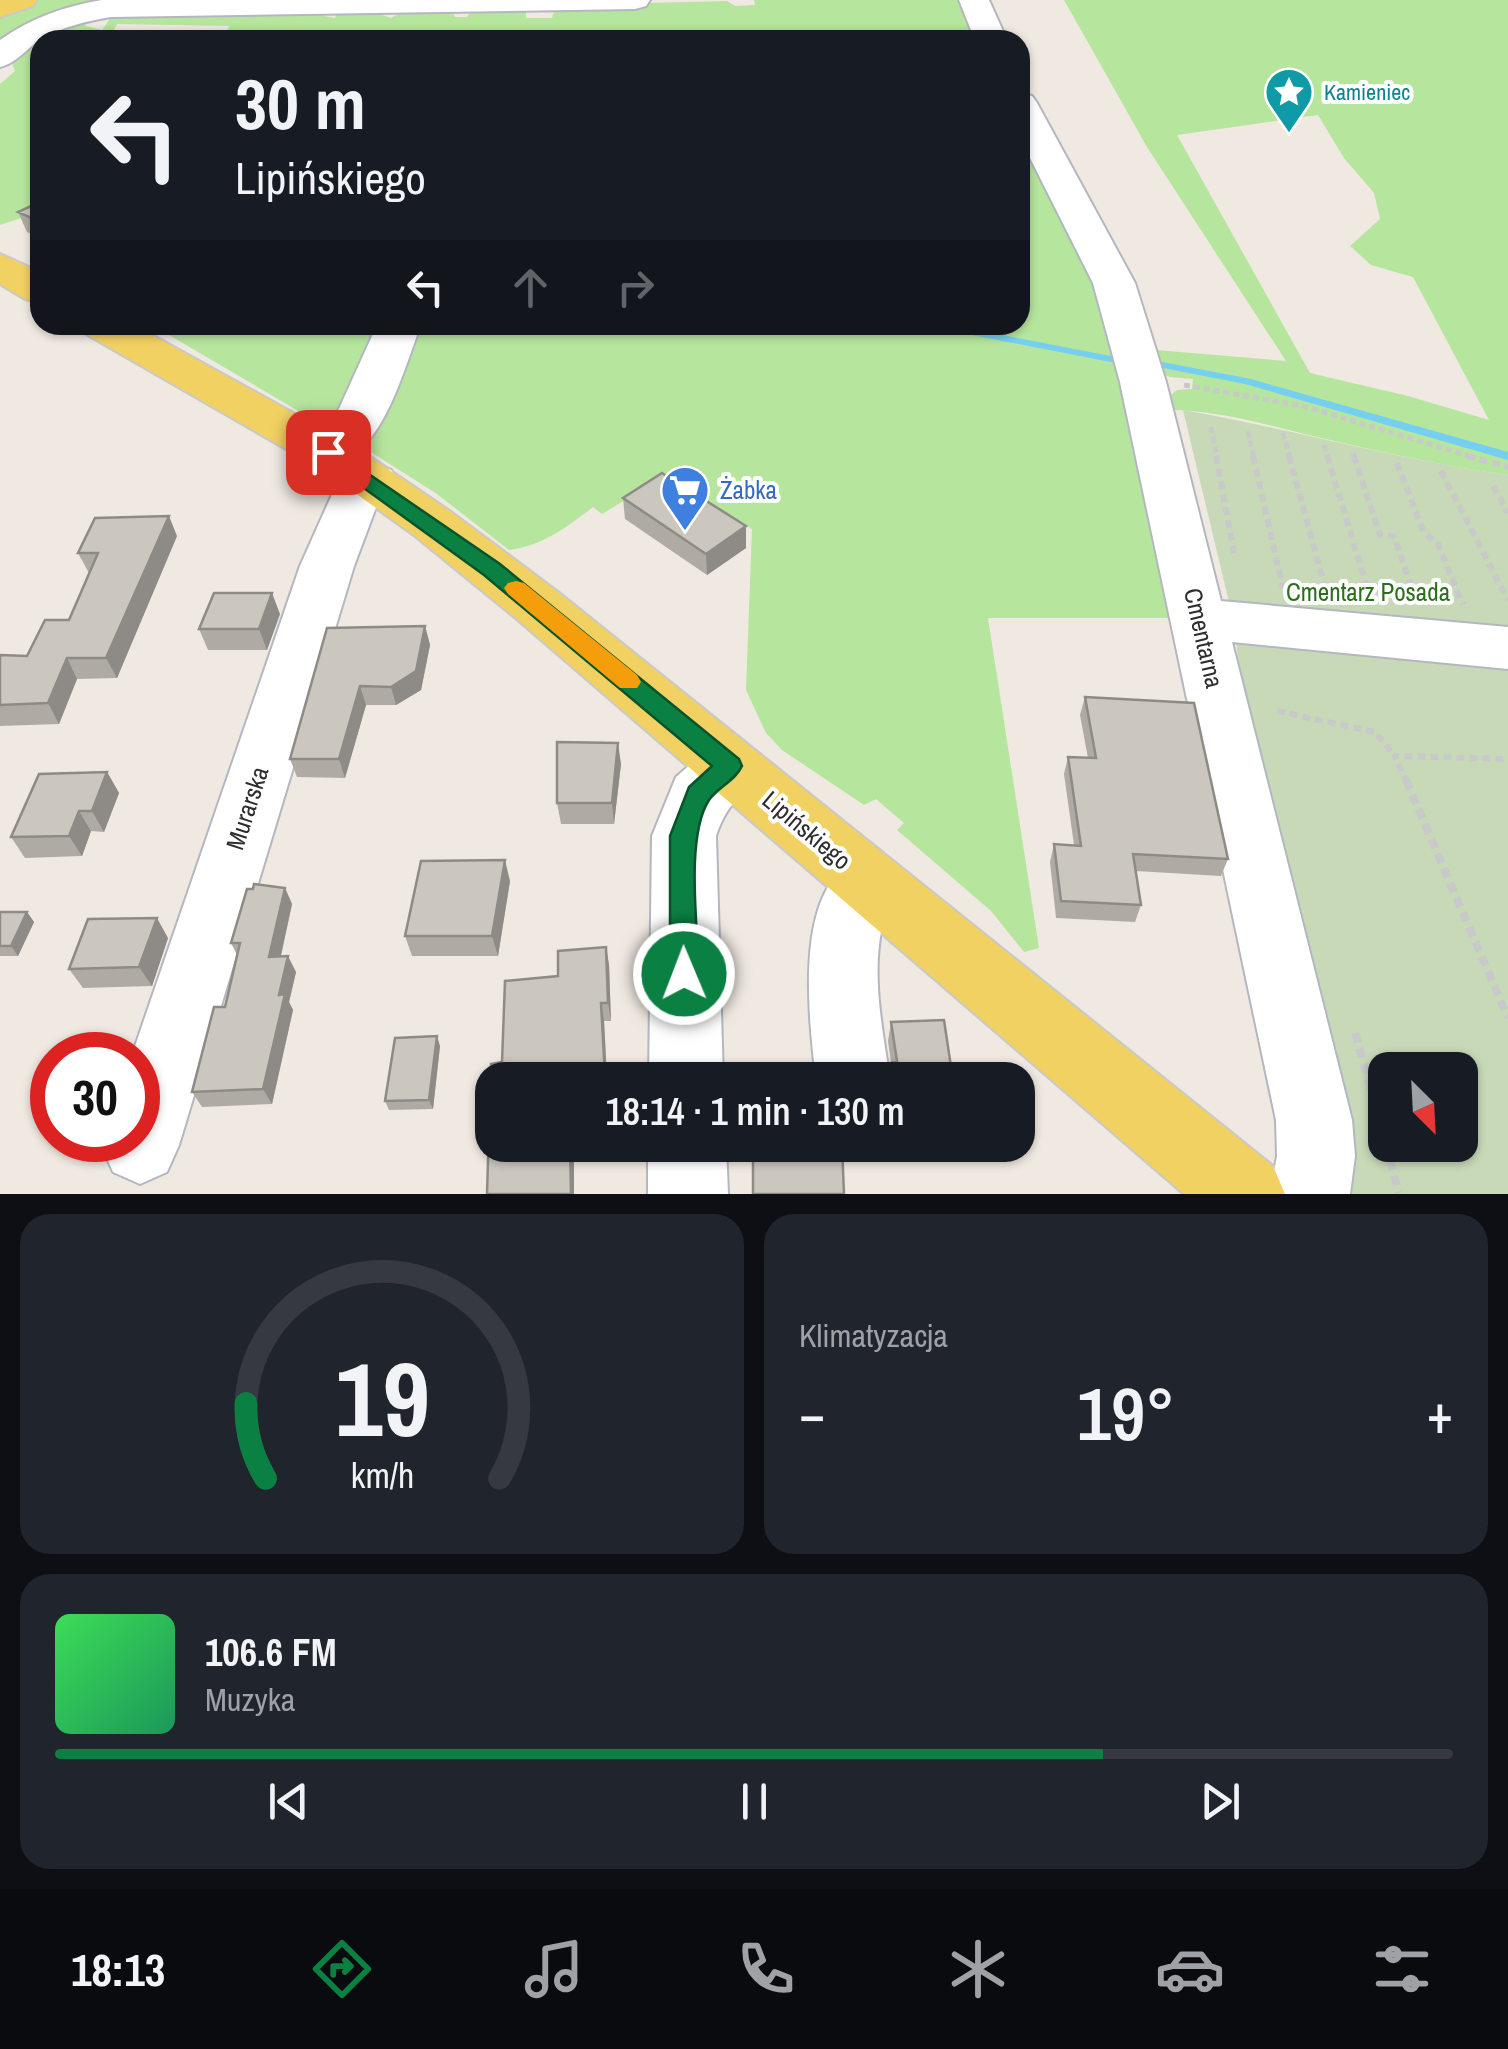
<!DOCTYPE html>
<html lang="pl">
<head>
<meta charset="utf-8">
<style>
  body { margin:0; font-family:"Archivo Narrow",sans-serif; background:#20242c; color:#f1f3f6; height:100vh; display:flex; flex-direction:column; font-size:38px; white-space:nowrap }
  * { box-sizing:border-box; margin:0 }
  p { font-size:32px; color:#9ea1a6 }
  .icon { flex:none; width:55px; height:55px; fill:none; stroke:currentColor; stroke-width:2; stroke-linecap:round; stroke-linejoin:round }
  .map { position:relative; height:1194px; overflow:hidden }
  .details { display:flex; flex-direction:column; gap:20px; padding:20px; background:#0d0f14; flex:1 }
  .details>* { flex:none }
  .hud { position:absolute; left:30px; top:30px; width:1000px; height:305px; border-radius:30px; box-shadow:0 2px 8px #0004; background:#171b24; color:#f1f3f6; overflow:hidden }
  .needle { width:65px; rotate:156deg }
  .buttons { position:absolute; left:1368px; top:1052px; display:grid; gap:20px }
  .buttons a { display:grid; place-items:center; width:110px; height:110px; border-radius:20px; background:#171b24; box-shadow:0 2px 8px #0004; font-size:50px }
  .speed { position:absolute; left:30px; top:1032px; display:flex; gap:20px; font-size:50px; font-weight:700; text-align:center }
  .speed>* { display:grid; place-content:center; width:130px; height:130px; border-radius:50%; background:#171b24; box-shadow:0 2px 8px #0004; line-height:1 }
  .speed .limit { border:15px solid #d22; background:#fff; color:#111 }
  .pin { position:absolute; display:grid; place-items:center; width:85px; height:85px; color:#fff; margin:-42px; border-radius:20px; box-shadow:0 5px 15px #0006 }
  .me { position:absolute; width:110px; margin:-55px; rotate:359deg; stroke-linejoin:round; filter:drop-shadow(0 0 8px #0008) }
  .turn { display:flex; align-items:center; gap:35px; height:210px; padding:0 40px; font-size:45px }
  .turn .icon { width:130px; height:130px; stroke-width:2.5 }
  .turn b { display:block; font-size:70px; line-height:85px }
  .lanes { display:flex; align-items:center; height:95px; padding:0 40px; background:#0003; justify-content:center; gap:50px; direction:ltr }
  .lanes .off { opacity:.35 }
  .big { font-size:75px; font-weight:600; line-height:1.1 }
  .details .tile { flex:1; display:flex; flex-direction:column; justify-content:center; gap:15px; min-width:0; padding:0 35px; border-radius:30px; background:#20242c }
  .details .dial { align-items:center; gap:0 }
  .dial svg { height:260px; overflow:visible; fill:none; stroke:#363941; stroke-width:7; stroke-linecap:round; text-anchor:middle }
  .dial text { fill:#f1f3f6; stroke:none }
  .song { display:flex; align-items:center; gap:30px }
  .cover { width:120px; height:120px; border-radius:15px; background:linear-gradient(135deg,hsl(130 70% 55%),hsl(150 70% 35%)) }
  .played { height:10px; border-radius:5px; background:linear-gradient(90deg,#0b8043 75%,#363941 75%) }
  .keys { display:flex; justify-content:space-around; direction:ltr }
  .heat { display:flex; justify-content:space-between; align-items:center; font-size:55px; direction:ltr }
  .details .tiles { flex:1; display:grid; gap:20px; grid-template-columns:1fr 1fr }
  .tile:last-child { grid-column:span 2 }
  .trip { position:absolute; left:475px; top:1062px; width:560px; height:100px; border-radius:30px; background:#171b24; box-shadow:0 2px 8px #0004; font-weight:600; line-height:100px; text-align:center }
  .tabs { display:flex; height:160px; justify-content:space-around; align-items:center; background:#090b0e; color:#9ea1a6 }
  .tabs .icon { width:70px; height:70px }
  .tabs .active { color:#0b8043 }
  .tabs b { font-size:45px; color:#f1f3f6 }
  .map>svg:first-child { display:block }
</style>
</head>
<body>
<div class="map">
<svg width="1508" height="1194" viewBox="0 0 1508 1194">
  <rect width="100%" height="100%" fill="#efe9e1"/>
  <path fill="#b6e59e" fill-rule="evenodd" d="M33 0H539H139L0 49V13Z
    M754 0H969L984 40H589L588 33 564 34 563 40H224L229 26 117 24 109 40H40V176L34 187 40 190V212L0 225V84L15 71 10 58 27 44 79 19 86 26 102 30 114 13 324 9V16L335 18 338 11 374 12 391 18 411 7H449L455 17H467L474 7H526V18H552L555 7 579 6 581 11 605 9 607 4 727 1 735 6 755 5Z
    M1064 0H1508V475C1443 466 1381 452 1317 437 1268 425 1214 409 1164 410L1162 402 1177 390 1192 389 1193 379 1170 377 1152 370 1144 349 1286 361 1147 147ZM1318 115 1344 158 1374 193 1380 219 1350 246 1371 265 1413 277 1489 420 1408 396 1310 373 1177 135Z
    M1020 119 1083 235 1184 618H988L1039 948 1024 952 991 911 897 830 904 823 876 799 864 805 782 750 766 733 746 690 752 529 666 475 602 514 593 507C567 527 542 546 509 550L437 494 363 447 362 439 406 325H1020Z
    M152 325H389L341 428 329 429Z"/>
  <path fill="#c8d9b8" fill-rule="evenodd" d="M1183 410C1292 429 1398 460 1508 475V1194H1348L1258 829 1234 623ZM1385 1070H1460V1145H1385Z"/>
  <g fill="none" stroke-linecap="round" stroke-linejoin="round">
    <path fill="#75cff0" fill-rule="evenodd" d="M950 325 1121 358 1126 361 1121 364 946 330V326Z
      M1152 360 1251 379 1508 452V460L1245 384 1148 365V361Z"/>
    <g stroke="#b4b7c1" stroke-width="4">
      <path id="minor" d="M102 0H650L646 6 635 9 111 17C87 21 61 27 40 40 27 48 17 63 0 67V40C31 18 65 6 102 0Z
        M959 0H989L1007 40H975Z
        M1020 93 1032 96 1037 103 1135 283 1166 382 1221 601 1508 627V669L1232 642 1352 1120 1355 1156 1350 1194H1270L1277 1156 1276 1120 1120 382 1093 283 1020 138Z
        M377 325H421C402 372 377 480 311 463L303 452 333 422Z
        M373 465 391 470 398 481 378 502 354 566 179 1145 167 1172 140 1184 113 1172 101 1145 103 1140H138V1055H132L300 566 338 481 355 470Z
        M730 741 752 749 761 766C745 797 728 799 716 836L723 1080H649L652 836 676 777 708 749Z
        M872 856 896 865 905 885C899 899 886 913 882 927 871 976 883 1032 890 1080H816C810 1025 793 899 850 864 856 860 865 859 872 856Z
        M648 1145H726L728 1194H648Z"/>
    </g>
    <g stroke="#c9c9c9" stroke-width="4">
      <path id="major" d="M0 0H37L33 6 0 17Z
        M0 254 40 272V303L25 299 0 284Z
        M80 325H134L360 450 451 512 558 592 1273 1166 1285 1194H1184L518 620 415 536 326 472 86 334Z"/>
    </g>
    <path stroke="#c9c9c9" stroke-width="5" stroke-dasharray="6 4" stroke-linecap="butt" d="M1184 385 1303 406 1476 458
      M1211 427 1217 458
      M1248 431 1254 458
      M1283 433 1290 458
      M1324 445 1328 458
      M1353 453 1355 458"/>
    <path stroke="#c9c9c9" stroke-width="6" stroke-dasharray="8 5" stroke-linecap="butt" d="M1216 456 1234 553
      M1253 456 1283 588
      M1289 456 1326 591
      M1327 456 1370 596
      M1354 456 1380 535 1394 536 1415 598
      M1467 456 1508 467
      M1397 463 1424 533 1438 544 1463 605
      M1441 471 1508 600
      M1493 486 1508 513
      M1277 711 1375 732 1395 756
      M1407 783 1395 756 1508 759"/>
    <path stroke="#c9c9c9" stroke-width="8" stroke-dasharray="10 6" stroke-linecap="butt" d="M1406 780 1508 1018
      M1355 1033 1385 1139
      M1386 1145 1399 1193"/>
    <use href="#minor" fill="#fff" fill-rule="evenodd"/>
    <use href="#major" fill="#f2d163" fill-rule="evenodd"/>
  </g>
  <path fill="#afaba4" d="M40 202V238L27 232 18 212Z
    M623 498 746 548 707 575 625 519Z
    M177 536 117 678 77 679 59 724 0 726V655L27 656 69 620 89 573 78 553Z
    M280 614 267 650H208L199 629Z
    M425 626 430 645 421 690 396 705H366L345 778 297 777 290 759 327 628Z
    M1085 697 1228 859 1221 876 1136 871 1141 905 1135 922 1056 918 1050 862 1054 844 1074 845 1064 774 1068 757 1088 758 1080 715Z
    M621 764 614 824H561L557 803Z
    M107 772 119 793 104 832 91 831 82 856 25 858 11 837Z
    M510 881 498 956H412L405 936Z
    M285 888 292 904 281 956 296 972 289 1002 293 1010 272 1104 202 1107 192 1092 225 1007 237 955 231 943Z
    M0 912H27L34 922 18 956H0Z
    M168 938 152 986 83 988 69 969Z
    M606 947 609 965 611 1021H604L607 1076 633 1073 634 1080H492V1145H574V1194H487L491 1064 502 1062 505 981 558 976V951Z
    M891 1022 953 1080H881L884 1065 891 1063 888 1041Z
    M440 1046 433 1109 389 1110 385 1101Z"/>
  <path fill="#8e8b86" d="M169 516 177 536 117 678 106 658Z
    M746 526V548L707 575 706 554Z
    M272 593 280 614 267 650 259 629Z
    M425 626 430 645 421 690 396 705 391 687Z
    M67 658 77 679 59 724 48 703Z
    M360 686 366 705 345 778 339 759Z
    M618 743 621 764 614 824 612 803Z
    M107 772 119 793 104 832 92 811Z
    M79 811 91 831 82 856 69 836Z
    M505 860 510 881 498 956 492 936Z
    M285 888 292 904 277 973 269 957Z
    M27 912 34 922 18 956 11 946Z
    M157 918 168 938 152 986 139 967Z
    M606 947 609 965 611 1021 608 1003Z
    M288 956 296 972 289 1002 293 1010 272 1104 263 1089 279 995Z
    M601 1003 604 1021 607 1080H605Z
    M437 1036 440 1046 433 1109 429 1100Z
    M570 1145H574V1194H571Z"/>
  <path fill="#cbc7bf" stroke="#8e8b86" stroke-width="2.5" d="M40 202V222L18 212Z
    M662 473 746 526 706 554 623 498Z
    M169 516 106 658H67L48 703 0 705V655L27 656 45 620H69L98 553H78L95 518Z
    M214 593H272L259 629H199Z
    M425 626 416 671 391 687 360 686 339 759H290L327 628Z
    M1085 697 1194 703 1228 859 1133 854 1141 905 1061 901 1054 844 1081 846 1068 757 1096 758Z
    M557 742 618 743 612 803H557Z
    M107 772 92 811H79L69 836 11 837 39 774Z
    M505 860 492 936H405L421 861Z
    M254 884 285 888 269 957 288 956 279 995 285 994 263 1089 192 1092 214 1007H225L240 943H231L247 889H253Z
    M0 912H27L11 946H0Z
    M157 918 139 967 69 969 88 919Z
    M606 947 608 1003H601L605 1077 633 1073 634 1080H492V1145H570L571 1194H487L491 1064 502 1062 505 981 558 976V951Z
    M944 1020 953 1080H885L884 1065 897 1061 891 1022Z
    M437 1036 429 1100 385 1101 395 1038Z
    M753 1145H842L844 1194H753Z"/>
  <path fill="#0b8043" stroke="#07532c" stroke-width="2.5" d="M328 446 500 564 739 759 742 766C735 781 718 787 709 800 685 837 698 929 699 974L695 983 684 987 674 983 670 974V836L689 787 712 766 484 575 321 457 318 452Z"/>
  <path fill="#f59e0b" d="M516 581 524 583 637 675 641 682 637 688H620L508 594 504 588 508 583Z"/>
  <defs>
    <g id="sight-pin" transform="scale(2.5)"><path d="M0 17L-7.5 6A9.5 9.5 0 1 1 7.5 6Z" fill="#0f9aa8" stroke="#fff"/><path d="M0-6L1.8-2.2L6-1.7L2.9 1.2L3.7 5.4L0 3.3L-3.7 5.4L-2.9 1.2L-6-1.7L-1.8-2.2Z" fill="#fff"/></g>
    <g id="supermarket-pin" transform="scale(2.5)"><path d="M0 17L-7.5 6A9.5 9.5 0 1 1 7.5 6Z" fill="#3f7fe0" stroke="#fff"/><path d="M-6-5.5h2.5l.6 2H6L4.5 2H-2.5L-4.4-4H-6ZM-1.5 3.2a1.3 1.3 0 1 0 .1 0ZM3 3.2a1.3 1.3 0 1 0 .1 0Z" fill="#fff"/></g>
  </defs>
  <g fill-rule="evenodd">
    <use href="#sight-pin" x="1289" y="92"/>
    <use href="#supermarket-pin" x="685" y="490"/>
  </g>
  <g text-anchor="middle" dominant-baseline="central" stroke-width="8" stroke-linejoin="round" paint-order="stroke">
    <g font-size="22" fill="#0d838f" stroke="#fff" text-anchor="start">
      <text x="1324" y="92">Kamieniec</text>
    </g>
    <g font-size="25" fill="#366cbe" stroke="#fff" text-anchor="start">
      <text x="720" y="490">Żabka</text>
    </g>
    <g font-size="25" fill="#2c6e1b" stroke="#fff">
      <text x="1368" y="592">Cmentarz Posada</text>
    </g>
    <g font-size="25" fill="#2e2e2e" stroke="#fff">
      <text transform="translate(1204 638) rotate(77)">Cmentarna</text>
      <text transform="translate(247 808) rotate(-72)">Murarska</text>
      <text transform="translate(807 830) rotate(40)">Lipińskiego</text>
    </g>
  </g>
</svg>
<div class="buttons">
<a><svg class="needle" viewBox="-14 -14 28 28"><path d="M0-13l5 13h-10z" fill="#e53935"/><path d="M0 13l5-13h-10z" fill="#9ea1a6"/></svg></a>
</div>
<div class="speed"><div class="limit">30</div></div>
<div class="pin" style="left:328px;top:452px;background:#d93025"><svg class="icon" aria-label="arrive" viewBox="0 0 24 24"><path d="M6 21V4h12l-3 4 3 4H6"/></svg></div>
<svg class="me" style="left:684px;top:974px" viewBox="-20 -20 40 40"><circle r="17" fill="#0b8043" stroke="#fff" stroke-width="3"/><path d="M0-11L8 9 0 5-8 9z" fill="#fff"/></svg>
<div class="trip">18:14 · 1 min · 130 m</div>
<div class="hud">
<div class="turn"><svg class="icon" aria-label="left" viewBox="0 0 24 24"><path d="M17 20v-9H6M10 6l-5 5 5 5"/></svg><div><b>30 m</b>Lipińskiego</div></div>
<div class="lanes"><svg class="icon" aria-label="left" viewBox="0 0 24 24"><path d="M17 20v-9H6M10 6l-5 5 5 5"/></svg><svg class="icon off" aria-label="ahead" viewBox="0 0 24 24"><path d="M12 20V5M6 11l6-6 6 6"/></svg><svg class="icon off" aria-label="right" viewBox="0 0 24 24"><path d="M7 20v-9h11M14 6l5 5-5 5"/></svg></div>
</div>
</div>
<section class="details">
<div class="tiles">
<div class="tile dial"><svg viewBox="0 0 100 80">
<path d="M14 69A42 42 0 1 1 86 69"/>
<path d="M14 69A42 42 0 0 1 8 46" stroke="#0b8043"/>
<text x="50" y="56" font-size="32" font-weight="700">19</text>
<text x="50" y="72" font-size="11">km/h</text>
</svg></div>
<div class="tile"><p>Klimatyzacja</p>
<div class="heat"><a>−</a><b class="big">19°</b><a>+</a></div>
</div>
<div class="tile">
<div class="song"><i class="cover"></i><div><b>106.6 FM</b><p>Muzyka</p></div></div>
<div class="played"></div>
<div class="keys"><svg class="icon" aria-label="previous" viewBox="0 0 24 24"><path d="M18 5L8 12l10 7zM5 5v14"/></svg><svg class="icon" aria-label="pause" viewBox="0 0 24 24"><path d="M8 5v14M16 5v14"/></svg><svg class="icon" aria-label="next" viewBox="0 0 24 24"><path d="M6 5l10 7-10 7zM19 5v14"/></svg></div>
</div>
</div>
</section>
<nav class="tabs">
<b>18:13</b>
<svg class="icon active" aria-label="directions" viewBox="0 0 24 24"><path d="M12 3l9 9-9 9-9-9zM9 14v-3h6M13 9l2 2-2 2"/></svg>
<svg class="icon" aria-label="music" viewBox="0 0 24 24"><path d="M9 18V5l10-2v13"/><circle cx="6" cy="18" r="3"/><circle cx="16" cy="16" r="3"/></svg>
<svg class="icon" aria-label="phone" viewBox="0 0 24 24"><path d="M5 4h4l2 5-3 2q2 4 5 5l2-3 5 2v4C11 20 4 13 5 4z"/></svg>
<svg class="icon" aria-label="climate" viewBox="0 0 24 24"><path d="M12 3v18M4 7l16 10M4 17L20 7"/></svg>
<svg class="icon" aria-label="car" viewBox="0 0 24 24"><path d="M5 17H2v-5l4-1 3-4h7l3 4 3 1v5h-3M9 17h6M6 11h13"/><circle cx="7" cy="17" r="2"/><circle cx="17" cy="17" r="2"/></svg>
<svg class="icon" aria-label="filters" viewBox="0 0 24 24"><path d="M4 7h16M4 17h16"/><circle cx="9" cy="7" r="2"/><circle cx="15" cy="17" r="2"/></svg>
</nav>
</body>
</html>
